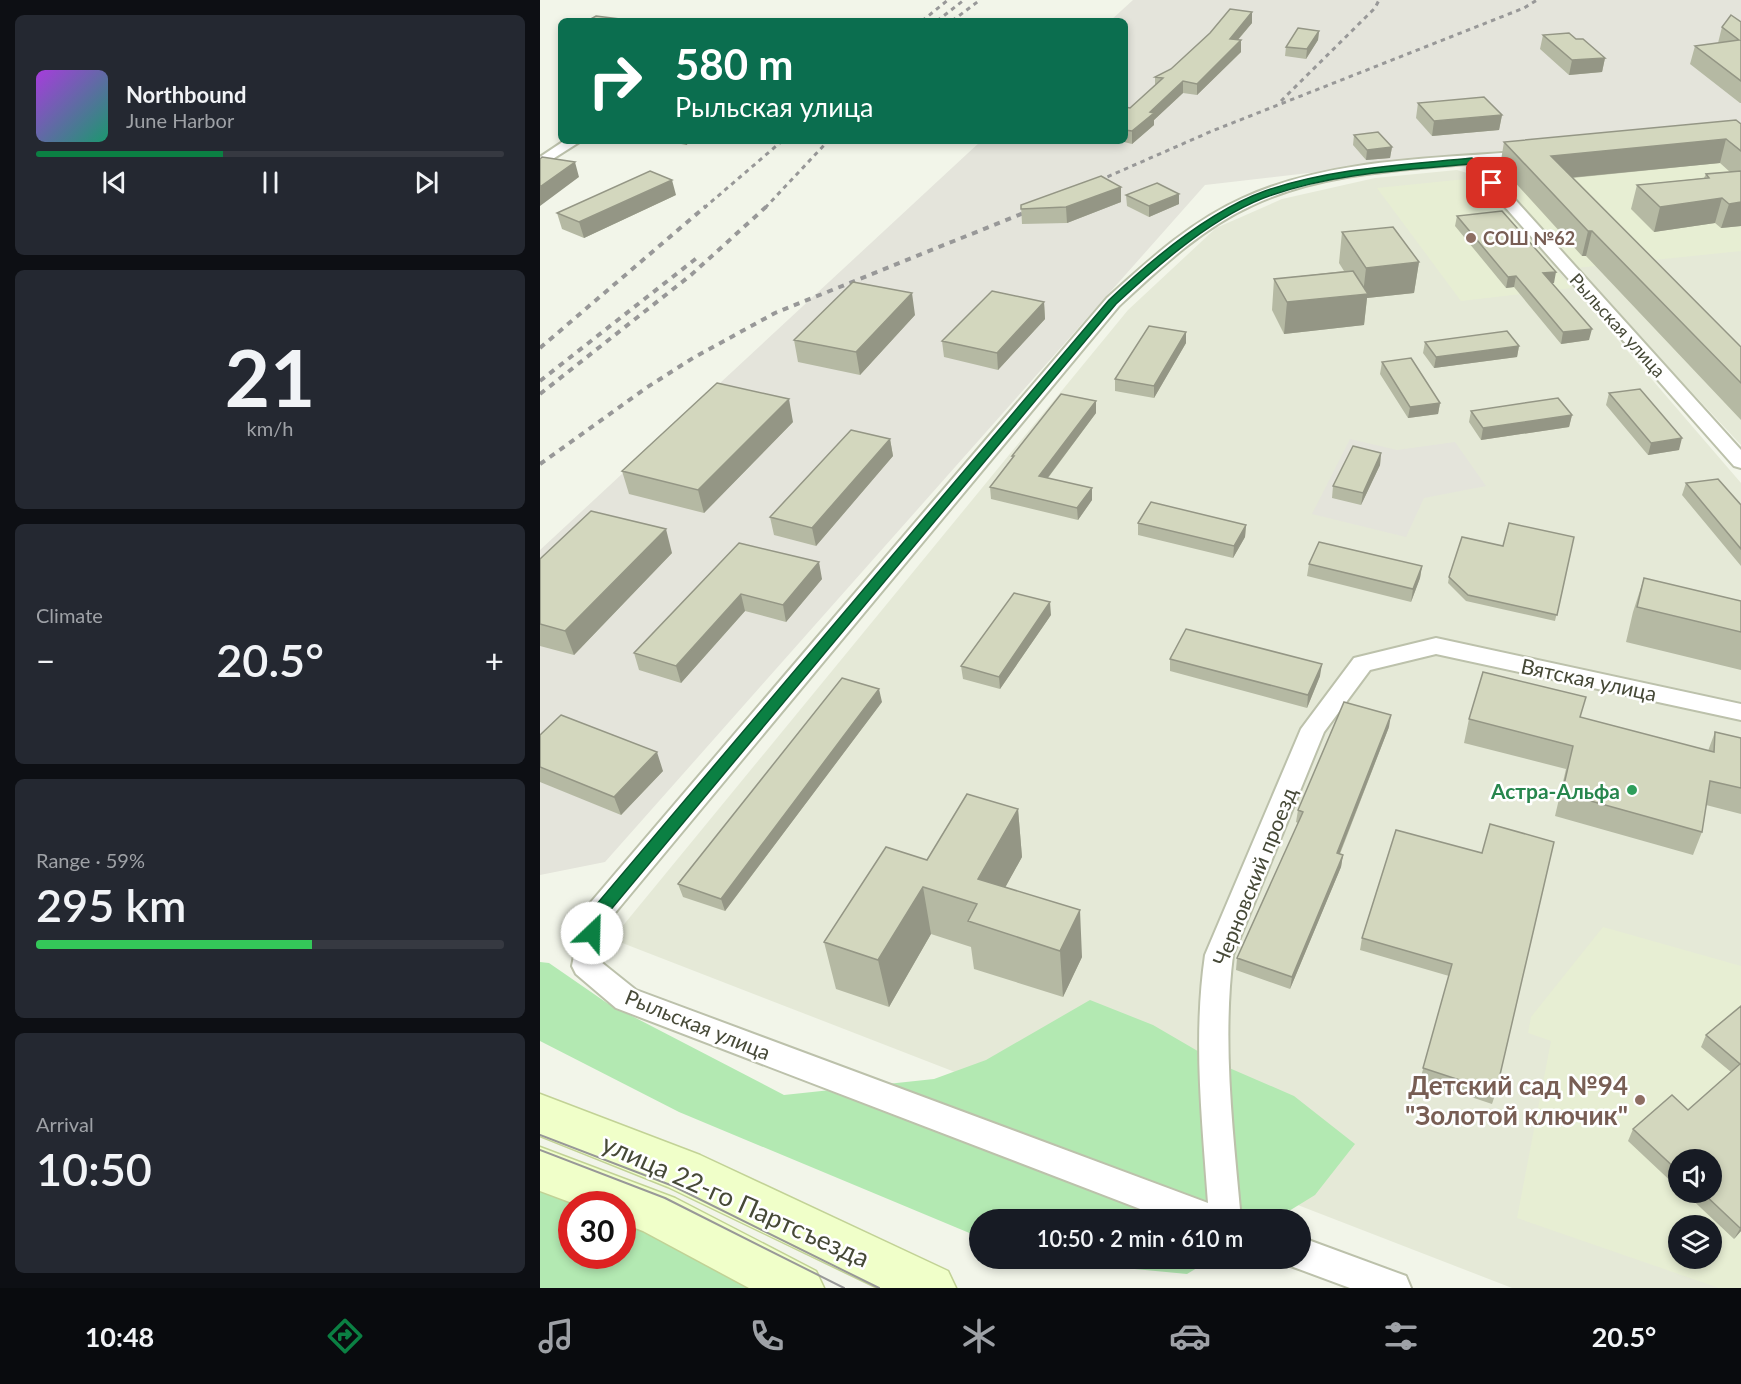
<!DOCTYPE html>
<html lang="en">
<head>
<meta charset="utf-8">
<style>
  body { margin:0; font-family:Lato,sans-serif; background:#242831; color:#f1f3f6; height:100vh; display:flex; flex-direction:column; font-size:22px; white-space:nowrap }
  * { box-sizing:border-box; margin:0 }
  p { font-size:20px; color:#9ea1a6 }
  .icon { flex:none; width:33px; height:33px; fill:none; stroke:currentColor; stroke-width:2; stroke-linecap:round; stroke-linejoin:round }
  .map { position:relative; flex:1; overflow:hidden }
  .side { display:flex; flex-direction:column; gap:15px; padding:15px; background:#0d0f14; width:540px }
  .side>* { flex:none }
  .top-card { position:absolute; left:18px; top:18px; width:570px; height:126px; border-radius:9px; box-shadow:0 3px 9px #0003; background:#0b6e4f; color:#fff; overflow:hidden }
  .fabs { position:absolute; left:1128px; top:1149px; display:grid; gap:12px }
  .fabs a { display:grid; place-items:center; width:54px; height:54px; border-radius:50%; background:#171b24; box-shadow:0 3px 9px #0003; font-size:30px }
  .speed { position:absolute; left:18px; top:1191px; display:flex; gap:12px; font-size:30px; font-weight:700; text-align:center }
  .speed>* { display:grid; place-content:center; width:78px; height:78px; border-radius:50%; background:#171b24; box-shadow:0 3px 9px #0003; line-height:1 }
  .speed .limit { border:9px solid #d22; background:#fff; color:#111 }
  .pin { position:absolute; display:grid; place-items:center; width:51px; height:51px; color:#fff; margin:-26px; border-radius:12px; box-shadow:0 3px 9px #0006 }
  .me { position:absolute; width:66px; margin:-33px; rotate:24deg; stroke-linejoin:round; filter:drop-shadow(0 0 4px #0008) }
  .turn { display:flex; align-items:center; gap:21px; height:126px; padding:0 18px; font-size:27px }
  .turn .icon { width:78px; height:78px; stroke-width:2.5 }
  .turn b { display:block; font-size:42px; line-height:51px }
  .big { font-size:45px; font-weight:600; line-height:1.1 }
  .side .card { flex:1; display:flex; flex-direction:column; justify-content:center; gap:9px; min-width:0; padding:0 21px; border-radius:9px; background:#242831 }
  .side .dial { align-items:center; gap:0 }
  .dial b { font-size:78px; line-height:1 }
  .song { display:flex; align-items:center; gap:18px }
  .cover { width:72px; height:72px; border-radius:9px; background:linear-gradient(135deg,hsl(280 70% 55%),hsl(160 70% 35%)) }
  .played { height:6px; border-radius:3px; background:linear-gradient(90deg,#0b8043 40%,#363941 40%) }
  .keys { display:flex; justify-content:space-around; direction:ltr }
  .heat { display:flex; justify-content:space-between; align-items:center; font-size:33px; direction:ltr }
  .charge { height:9px; border-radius:4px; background:linear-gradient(90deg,#34c759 59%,#363941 0) }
  .trip { position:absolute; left:429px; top:1209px; width:342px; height:60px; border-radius:30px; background:#171b24; box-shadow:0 3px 9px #0003; font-weight:600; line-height:60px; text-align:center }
  .menu { display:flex; height:96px; justify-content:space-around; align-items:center; background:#090b0e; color:#9ea1a6 }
  .menu .icon { width:42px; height:42px }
  .menu .on { color:#0b8043 }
  .menu b { font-size:27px; color:#f1f3f6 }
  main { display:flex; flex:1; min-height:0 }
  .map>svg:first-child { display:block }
</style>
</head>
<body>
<main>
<section class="side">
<div class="card">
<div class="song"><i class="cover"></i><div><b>Northbound</b><p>June Harbor</p></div></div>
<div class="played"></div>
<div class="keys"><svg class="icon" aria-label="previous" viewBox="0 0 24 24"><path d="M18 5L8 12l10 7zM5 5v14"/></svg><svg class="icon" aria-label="pause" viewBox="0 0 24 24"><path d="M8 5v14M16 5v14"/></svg><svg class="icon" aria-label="next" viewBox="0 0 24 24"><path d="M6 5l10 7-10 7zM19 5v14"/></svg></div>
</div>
<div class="card dial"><b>21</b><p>km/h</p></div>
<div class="card"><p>Climate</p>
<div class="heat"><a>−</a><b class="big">20.5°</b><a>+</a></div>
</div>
<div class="card"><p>Range · 59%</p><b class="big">295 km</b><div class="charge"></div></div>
<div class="card"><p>Arrival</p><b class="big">10:50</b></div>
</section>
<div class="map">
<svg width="1201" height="1288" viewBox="0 0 1201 1288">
  <rect width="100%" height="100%" fill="#f2f5e9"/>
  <path fill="#e5e9d7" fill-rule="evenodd" d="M1201 139V445L944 170V165L949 162Z
    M917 170 937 176 1201 483V1288H972L72 939 588 310 676 228 742 199 835 178ZM1138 1160H1172V1192H1138ZM1138 1226H1172V1258H1138Z"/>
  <path fill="#e4e4db" d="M593 0H1201V123L665 185 65 862 0 875V550L441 141H585V21H570Z
    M810 439 857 450 915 442 946 486 884 498 866 537 772 514Z"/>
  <path fill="#e7eed3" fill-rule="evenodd" d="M1201 147V251L1036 268 944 170 953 162Z
    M936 178 1032 288 921 301 837 188Z
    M1063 927 1201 966V1288H1179L977 1218 1011 1041 988 1033 991 1017ZM1138 1160H1172V1192H1138ZM1138 1226H1172V1258H1138Z"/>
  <path fill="#b3e9b2" d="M0 962 9 963 67 1003 244 1095 394 1079 446 1060 550 1000 613 1025 680 1064 754 1096 815 1144 775 1195 736 1219 440 1220 439 1237 139 1112 0 1041Z
    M0 1185 61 1204H32V1256H82L83 1212 227 1288H0Z
    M490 1259H672L647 1274Z"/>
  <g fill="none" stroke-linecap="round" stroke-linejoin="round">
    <g stroke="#bcc1ab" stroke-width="4">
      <path id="street" d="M24 141H41L0 167V157Z
        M990 151 995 152 997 155 995 158 942 163 1201 450V468L1194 466 927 164C856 170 779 174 713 205 662 228 620 268 579 306L69 920 61 962 96 990 668 1203C662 1119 653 1038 665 955L761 729 814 658 896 638 1201 704V720L896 654 830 670 784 732 693 955C682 1044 693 1131 701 1220H629L76 1008 36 974 32 966 42 916 46 908 567 298C608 261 651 221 703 198 791 158 895 159 990 151Z
        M760 1237 866 1276 871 1288H810L748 1265 746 1258H760Z"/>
    </g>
    <g stroke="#c2d296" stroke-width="3">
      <path id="secondary" d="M0 1094 160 1155 408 1271 416 1288H338L128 1187 0 1136Z
        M0 1147 135 1198 276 1271 284 1288H209L103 1231 82 1223V1204H35L0 1191Z"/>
    </g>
    <use href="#street" fill="#fff" fill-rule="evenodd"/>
    <use href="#secondary" fill="#f0ffc9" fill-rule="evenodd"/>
    <path stroke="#989898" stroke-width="2" d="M0 1135 133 1186 339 1288
      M0 1150 125 1198 304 1288"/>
    <path stroke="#989898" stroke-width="3" stroke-dasharray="4.5 4.5" stroke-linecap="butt" d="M382 21 408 0
      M397 21 424 0
      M412 21 440 0
      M741 101 835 8 839 0
      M551 184 672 131 984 8 997 0
      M164 208 242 141
      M225 208 288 141"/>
    <path stroke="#989898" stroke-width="4" stroke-dasharray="6 6" stroke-linecap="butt" d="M0 348 166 206
      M0 381 158 257
      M0 394 151 275 227 206
      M0 464 106 388 153 358 235 313 496 208"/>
  </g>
  <path fill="#b5b9a3" d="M712 12V23L698 40 701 52 657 95 643 93 614 120V125L592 144 580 141H585V107L590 108 615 86V77L631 69Z
    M1201 22V103H1200L1150 64 1155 46 1178 43 1182 27Z
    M779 31 778 40 766 59 745 56 746 47Z
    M1003 35 1036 39 1065 58 1062 72 1029 75 1000 49Z
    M878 103 962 115 959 130 892 136 876 118Z
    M1201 124V226L1181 228 1175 223 1114 232 1091 209 1097 185 1164 178 1166 174 1190 172 1180 163 1032 178 1201 347V420L1046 256H1042L960 166 964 142Z
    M814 135 852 147 850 158 826 160 813 145Z
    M127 141H152L146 145Z
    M581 187V202L527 223 482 224 481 205Z
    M136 195 44 238 22 229 17 213Z
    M586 195 639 204 609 217 587 206Z
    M917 216 1014 283H1012L1049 340 1021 344 974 287 966 288 915 226Z
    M802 232 879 262 874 293 827 298 824 325 744 334 732 310 734 279 804 271 799 263Z
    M504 302 505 319 458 370 404 357 402 341Z
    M375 315 320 375 258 362 254 340Z
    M646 332V343L614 398 575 391V379Z
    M885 342 979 346 977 357 894 368 883 353Z
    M842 362 900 403 898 414 868 418 840 374Z
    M1069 393 1139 450 1108 455 1066 405Z
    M556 401V413L508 478 552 500 538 520 451 499 450 487 472 458V456Z
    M931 411 1032 415 1029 427 941 440 929 422Z
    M253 422 164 513 89 494 82 471Z
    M350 439 353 456 276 546 234 535 230 517Z
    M841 453 840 465 821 505 792 498 793 486Z
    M1146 483 1201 505V566L1142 495Z
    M598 523 706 525 705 537 693 558 598 535Z
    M1034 537 1015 621 926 601 908 583 909 577Z
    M199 543 282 579 246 622 205 611 141 683 99 670 94 653Z
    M132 553 34 655 0 646V559Z
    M769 564 882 566 880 578 871 602 767 576Z
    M1104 578 1201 601V670L1086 642 1093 612Z
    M511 615 460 689 423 679 421 666Z
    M630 659 780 676 767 708 630 671Z
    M342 702 185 911 143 897 138 884Z
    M1040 717 1168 751 1175 732 1201 738V814L1166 805 1162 832 1153 855 1015 816 1026 769 924 743 929 719Z
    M849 727 800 854 803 855 801 867 750 989 696 970 697 958 758 823 756 822 758 810Z
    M0 735 123 771 81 815 0 782Z
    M478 809 482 857 465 887 542 957 523 997 434 969 431 947 391 934 349 1007 296 989 284 942 387 860Z
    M942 853 956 1092 952 1104 880 1080 909 976 820 950 822 938Z
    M1201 1006V1231L1194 1239 1144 1192H1172L1138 1160V1188L1088 1141 1093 1129 1148 1110 1191 1072 1161 1047 1166 1035Z"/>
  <path fill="#949685" d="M712 12V23L689 50 690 39Z
    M779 31 778 40 766 59 767 49Z
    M701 40V52L657 95V84Z
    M1065 58 1062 72 1029 75 1032 60Z
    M643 81V93L614 120V125L592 144V131L610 112Z
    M962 115 959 130 892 136 894 121Z
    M1186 139 1180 163 1006 180 1011 156Z
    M145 141H152L146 145Z
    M852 147 850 158 826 160 827 150Z
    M35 162 39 177 0 206V187Z
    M132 180 136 195 44 238 39 222Z
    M581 187V202L527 223 526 207Z
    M639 194V204L609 217V206Z
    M1182 198 1175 223 1114 232 1120 207Z
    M1201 202V226L1181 228 1189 204Z
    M1048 231H1052L1046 256H1042Z
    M879 262 874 293 827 298 824 325 744 334 747 302 823 294 826 268Z
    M1016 272 1014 283 1001 284 1003 273Z
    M976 276 974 287 966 288 968 277Z
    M372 293 375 315 320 375 316 352Z
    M504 302 505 319 458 370 457 353Z
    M1052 329 1049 340 1021 344 1023 332Z
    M646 332V343L614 398V386Z
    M979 346 977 357 894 368 896 357Z
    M249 399 253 422 164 513 158 490Z
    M556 401V413L500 488 499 476Z
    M900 403 898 414 868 418 870 407Z
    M1032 415 1029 427 941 440 943 428Z
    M1142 438 1139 450 1108 455 1111 443Z
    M350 439 353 456 276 546 272 528Z
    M841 453 840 465 821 505 823 493Z
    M552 488V500L538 520 537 508Z
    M706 525 705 537 693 558 694 546Z
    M126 529 132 553 34 655 25 631Z
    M279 562 282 579 246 622 243 605Z
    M882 566 880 578 871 602 873 589Z
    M201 594 205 611 141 683 136 666Z
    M510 602 511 615 460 689 459 677Z
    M782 664 780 676 767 708 768 695Z
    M339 689 342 702 185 911 181 899Z
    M851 715 849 727 795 865 797 853Z
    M117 752 123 771 81 815 74 797Z
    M478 809 482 857 444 926 438 879Z
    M803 855 801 867 750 989 752 977Z
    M383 887 391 934 349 1007 338 960Z
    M540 910 542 957 523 997 520 951Z
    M1201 1227V1231L1194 1239Z"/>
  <path fill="#d3d7be" stroke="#949685" stroke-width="1.5" d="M690 9 712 12 690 39 701 40 657 84 643 81 610 112 614 113 592 131 585 130V107L590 108 623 78 615 77 631 69 670 33Z
    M1191 15 1201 22V81L1155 46 1199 40 1182 27Z
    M56 16 96 21H47Z
    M758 28 779 31 767 49 746 47Z
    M1029 33 1036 39H1043L1065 58 1032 60 1003 35Z
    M944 97 962 115 894 121 878 103Z
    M1196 120 1201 124V151L1186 139 1011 156 1201 347V383L1052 231H1048L964 142Z
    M838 132 852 147 827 150 814 135Z
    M2 157 35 162 0 187V159Z
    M110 171 132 180 39 222 17 213Z
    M1201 171V202L1189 204 1182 198 1120 207 1097 185 1169 178 1166 174Z
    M561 176 581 187 526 207 481 209V205Z
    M617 183 639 194 609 206 586 195Z
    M962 211 1016 272 1003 273 1052 329 1023 332 976 276 968 277 917 216Z
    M853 227 879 262 826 268 802 232Z
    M813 271 828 294 747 302 734 279Z
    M313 282 372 293 316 352 254 340Z
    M452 291 504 302 457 353 402 341Z
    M609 326 646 332 614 386 575 379Z
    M967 331 979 346 896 357 885 342Z
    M871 358 900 403 870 407 842 362Z
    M177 383 249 399 158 490 82 471Z
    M1100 389 1142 438 1111 443 1069 393Z
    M521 394 556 401 499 476 552 488 537 508 450 487 474 456H472Z
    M1018 398 1032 415 943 428 931 411Z
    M311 430 350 439 272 528 230 517Z
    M813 446 841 453 823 493 793 486Z
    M1178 479 1201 505V549L1146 483Z
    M611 502 706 525 694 546 598 523Z
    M51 511 126 529 25 631 0 624V559Z
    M969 523 1034 537 1017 615 928 595 909 577 922 537 963 546Z
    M779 542 882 566 873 589 769 564Z
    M199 543 279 562 243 605 201 594 136 666 94 653Z
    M1104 578 1201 601V632L1097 607Z
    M474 593 510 602 459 677 421 666Z
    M646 629 782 664 768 695 630 659Z
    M943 672 1046 697 1040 717 1174 752 1175 732 1201 738V788L1170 781 1162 832 1022 793 1033 746 929 719Z
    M302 678 339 689 181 899 138 884Z
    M804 702 851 715 797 853 803 855 752 977 697 958 763 812 758 810Z
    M21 715 117 752 74 797 0 767V735Z
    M427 794 478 809 438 879 540 910 520 951 428 921 437 904 383 887 338 960 284 942 346 847 387 860Z
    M950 824 1014 842 956 1092 883 1068 912 964 822 938 856 830 942 853Z
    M1201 1006V1227L1200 1228 1162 1192H1172V1160H1138V1171L1093 1129 1132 1095 1148 1110 1200 1064 1166 1035Z"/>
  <path fill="#0b8043" stroke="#07532c" stroke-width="1.5" d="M932 158 955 181V185H949L930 164C864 170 795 173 732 195 676 214 619 264 576 304L63 919 58 938 52 940 46 938 44 933 50 912 569 300C612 259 669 211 725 191 791 168 863 165 932 158Z"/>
  <g fill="#8d6e63" stroke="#fff" stroke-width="2">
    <circle cx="931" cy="238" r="6"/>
    <circle cx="1100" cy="1100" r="6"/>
  </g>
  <circle fill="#2e9e5b" stroke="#fff" stroke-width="2" cx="1092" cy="790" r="6"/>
  <g text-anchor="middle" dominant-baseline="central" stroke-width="5" stroke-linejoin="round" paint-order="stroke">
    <g font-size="18" font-weight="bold" fill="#785e54" stroke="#fff" text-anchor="start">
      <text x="943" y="238">СОШ №62</text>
    </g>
    <g font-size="18" fill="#464937" stroke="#fff">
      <text transform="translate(1078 325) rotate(48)">Рыльская улица</text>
    </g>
    <g font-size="21" fill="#464937" stroke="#fff">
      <text transform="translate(1049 679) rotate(12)">Вятская улица</text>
      <text transform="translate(714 876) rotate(-68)">Черновский проезд</text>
      <text transform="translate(158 1024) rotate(22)">Рыльская улица</text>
    </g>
    <g font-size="21" font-weight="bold" fill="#27864d" stroke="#fff" text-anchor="end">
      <text x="1080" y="790">Астра-Альфа</text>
    </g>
    <g font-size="26" font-weight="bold" fill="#785e54" stroke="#fff" text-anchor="end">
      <text x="1088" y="1085">Детский сад №94<tspan x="1088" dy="30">"Золотой ключик"</tspan></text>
    </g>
    <g font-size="26" fill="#464937" stroke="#fff">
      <text transform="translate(196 1200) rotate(24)">улица 22-го Партсъезда</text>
    </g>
  </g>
</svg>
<div class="fabs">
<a><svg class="icon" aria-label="sound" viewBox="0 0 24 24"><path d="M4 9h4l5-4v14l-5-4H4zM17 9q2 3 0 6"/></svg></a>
<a><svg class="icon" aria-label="layers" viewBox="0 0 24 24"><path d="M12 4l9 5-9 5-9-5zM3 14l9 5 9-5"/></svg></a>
</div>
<div class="speed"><div class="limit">30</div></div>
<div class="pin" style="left:952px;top:183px;background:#d93025"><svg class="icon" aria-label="arrive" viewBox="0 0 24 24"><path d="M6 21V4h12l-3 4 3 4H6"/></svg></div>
<svg class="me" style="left:52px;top:933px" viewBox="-20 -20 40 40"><circle r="19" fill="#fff"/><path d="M0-13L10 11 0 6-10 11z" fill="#0b8043"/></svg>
<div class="trip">10:50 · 2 min · 610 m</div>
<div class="top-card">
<div class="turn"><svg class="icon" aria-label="right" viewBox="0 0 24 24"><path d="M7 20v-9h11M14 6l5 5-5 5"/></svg><div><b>580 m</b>Рыльская улица</div></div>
</div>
</div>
</main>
<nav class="menu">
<b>10:48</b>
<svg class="icon on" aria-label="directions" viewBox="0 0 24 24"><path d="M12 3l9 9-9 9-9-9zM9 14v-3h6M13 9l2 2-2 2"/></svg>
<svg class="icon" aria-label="music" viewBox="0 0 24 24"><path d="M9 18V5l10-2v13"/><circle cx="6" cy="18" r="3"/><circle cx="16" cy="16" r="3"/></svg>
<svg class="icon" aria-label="phone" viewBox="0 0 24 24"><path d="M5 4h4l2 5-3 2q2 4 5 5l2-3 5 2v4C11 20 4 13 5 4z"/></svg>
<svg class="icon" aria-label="climate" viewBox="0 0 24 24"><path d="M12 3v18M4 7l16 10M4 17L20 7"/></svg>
<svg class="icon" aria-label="car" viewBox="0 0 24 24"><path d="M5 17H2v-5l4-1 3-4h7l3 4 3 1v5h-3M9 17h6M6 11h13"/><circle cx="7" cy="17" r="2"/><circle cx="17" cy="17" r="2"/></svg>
<svg class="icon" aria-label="filters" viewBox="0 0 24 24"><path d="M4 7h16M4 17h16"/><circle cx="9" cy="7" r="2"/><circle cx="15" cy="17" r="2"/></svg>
<b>20.5°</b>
</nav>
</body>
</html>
